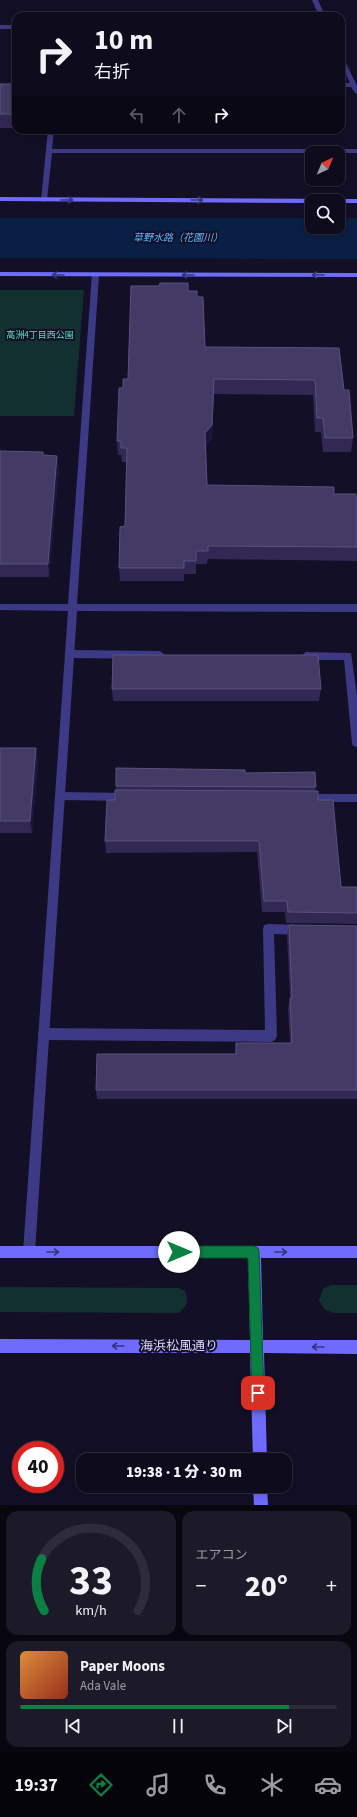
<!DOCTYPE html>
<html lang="ja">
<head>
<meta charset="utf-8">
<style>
  body { margin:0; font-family:"Source Sans 3","Noto Sans JP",sans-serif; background:#1c1929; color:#f1f3f6; height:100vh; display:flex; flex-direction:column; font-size:15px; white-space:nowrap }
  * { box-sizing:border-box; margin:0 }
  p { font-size:13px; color:#9b9ba3 }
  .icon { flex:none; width:22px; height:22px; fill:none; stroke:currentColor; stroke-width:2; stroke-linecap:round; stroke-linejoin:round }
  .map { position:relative; height:1505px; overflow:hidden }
  .details { display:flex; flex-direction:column; gap:6px; padding:6px; background:#08060f; flex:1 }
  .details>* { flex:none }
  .banner { position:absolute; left:12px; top:12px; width:333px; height:122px; border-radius:12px; box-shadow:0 2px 10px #0003,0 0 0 1px #2e2b3b; background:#0e0b1c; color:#f1f3f6; overflow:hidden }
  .needle { width:26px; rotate:44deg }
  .tools { position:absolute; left:305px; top:146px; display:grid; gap:8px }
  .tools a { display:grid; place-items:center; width:40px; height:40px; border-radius:8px; background:#0e0b1c; box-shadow:0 2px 10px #0003,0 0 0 1px #2e2b3b; font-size:20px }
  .speed { position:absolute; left:12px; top:1441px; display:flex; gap:8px; font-size:20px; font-weight:700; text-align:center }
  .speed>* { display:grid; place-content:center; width:52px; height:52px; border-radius:50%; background:#0e0b1c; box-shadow:0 2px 10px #0003,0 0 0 1px #2e2b3b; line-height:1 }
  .speed .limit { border:6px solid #d22; background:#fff; color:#111 }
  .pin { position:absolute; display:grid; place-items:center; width:34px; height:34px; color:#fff; margin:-17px; border-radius:8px; box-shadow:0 2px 6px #0006 }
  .me { position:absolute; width:44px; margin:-22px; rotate:90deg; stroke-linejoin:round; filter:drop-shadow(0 0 3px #0008) }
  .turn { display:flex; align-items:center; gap:14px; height:84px; padding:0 16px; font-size:18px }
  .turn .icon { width:52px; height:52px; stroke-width:2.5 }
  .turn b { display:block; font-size:28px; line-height:34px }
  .lanes { display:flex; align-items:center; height:38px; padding:0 16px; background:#0003; justify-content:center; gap:20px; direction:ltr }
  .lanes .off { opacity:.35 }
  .big { font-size:30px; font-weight:800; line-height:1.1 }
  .details .widget { flex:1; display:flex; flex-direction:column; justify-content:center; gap:6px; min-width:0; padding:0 14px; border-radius:12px; background:#1c1929 }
  .details .dial { align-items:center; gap:0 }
  .dial svg { height:104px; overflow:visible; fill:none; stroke:#2e2b3b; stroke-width:7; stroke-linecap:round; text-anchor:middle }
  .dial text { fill:#f1f3f6; stroke:none }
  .song { display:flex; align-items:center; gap:12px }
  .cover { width:48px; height:48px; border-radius:6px; background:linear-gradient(135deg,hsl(30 70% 55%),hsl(10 70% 35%)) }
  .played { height:4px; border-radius:2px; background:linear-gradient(90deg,#0b8043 85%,#2e2b3b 85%) }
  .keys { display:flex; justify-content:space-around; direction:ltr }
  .heat { display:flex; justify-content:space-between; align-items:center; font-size:22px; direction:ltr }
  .details .tiles { flex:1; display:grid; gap:6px; grid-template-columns:1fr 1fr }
  .widget:last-child { grid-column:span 2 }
  .trip { position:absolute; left:76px; top:1453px; width:216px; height:40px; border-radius:12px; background:#0e0b1c; box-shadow:0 2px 10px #0003,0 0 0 1px #2e2b3b; font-weight:800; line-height:40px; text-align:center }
  .tabs { display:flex; height:64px; justify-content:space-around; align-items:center; background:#06040b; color:#9b9ba3 }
  .tabs .icon { width:28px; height:28px }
  .tabs .selected { color:#0b8043 }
  .tabs b { font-size:18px; color:#f1f3f6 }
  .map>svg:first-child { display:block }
</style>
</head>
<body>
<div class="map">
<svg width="357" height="1505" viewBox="0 0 357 1505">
  <rect width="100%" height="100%" fill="#130f26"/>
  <path fill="#12302f" d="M0 290H84L74 416H0Z
    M331 1285H357V1313H333L324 1309 319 1300 323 1289Z
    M0 1287 179 1288 185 1291C189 1301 187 1306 179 1313L0 1312Z"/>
  <path fill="#0a1f44" d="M0 218H312V227H338V218H357V259L0 258Z"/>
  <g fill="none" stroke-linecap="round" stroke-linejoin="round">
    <path fill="#3d3a85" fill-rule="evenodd" d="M70 650 160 651 165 655 160 659 70 658 65 654Z
      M306 652 351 653 357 696V747L353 746 352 743 344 660H306L301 656Z
      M60 792 128 793 132 794 133 797 132 800 128 801 60 800 56 799 55 796 56 793Z
      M306 794H357V802H306L302 801 301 798 302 795Z
      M268 924 300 925 304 926 305 930 304 934 300 935 274 934 277 1036 275 1040 271 1042 44 1040 40 1038 38 1034 40 1030 44 1028 265 1030 263 929 264 925Z"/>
    <path fill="#3d3a85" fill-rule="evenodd" d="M312 0H318L325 16H319Z
      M0 25H16V29H0Z
      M341 57 344 59 357 86V94L355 93 351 87H341V83H350L341 65Z
      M48 130H54L52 149H357V153H52L47 200 44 202 41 200Z
      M92 273H95L99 275 77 604H357V612L77 611 35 1252 34 1257 29 1258 24 1257 23 1252 68 611 0 610V604H68Z"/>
    <path fill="#6f6bff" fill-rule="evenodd" d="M0 197 357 199V203H338V201H312V203L0 201Z
      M0 272 357 273V277L0 276Z
      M0 1246H357V1258H261L263 1340H357V1354L264 1353 267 1460H253L250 1353H0V1339L250 1340 248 1258H0Z
      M253 1486H267L268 1505H254Z"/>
  </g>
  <path fill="#312854" d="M0 84H16V128H0Z
    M188 291 197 297 205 347 339 348 344 390 353 438 351 452H323L321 432H315L313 395 214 394 212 439 206 446 207 485 334 494 357 497V561L208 559 207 564H196V574H184V581H120L119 568 125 526 126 462H122L121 455H118L117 441 123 388Z
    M0 451 44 455 57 456 59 469 49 577H0Z
    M112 689H321L319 701H113Z
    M0 748H36L38 761 32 833H0Z
    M245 773 316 787 315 791 318 800 341 887H357V924L286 923 285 912H262L257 852 106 853 105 841 115 800 116 786Z
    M289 925 357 926V1099H97L96 1090 235 1054 236 1043H290L288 1008 290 998 287 936Z"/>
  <path fill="#1d163a" d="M214 379 212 439 205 447V433Z
    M57 456 59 469 49 577 48 564Z
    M36 748 38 761 32 833 30 821Z"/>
  <path fill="#433a66" stroke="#5a527e" d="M0 84H16V114H0Z
    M160 283H188V291H197V297H203L205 347 339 348 344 390H349L353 438H325L323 418H317L315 380 214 379 212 425 205 433 207 485 334 487V494H356V497H357V547L208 546V551H196V561H184V568H119L120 527 125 526 127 448H121V441H117L119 388H123V379H128L131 286H159Z
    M0 451 43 452V455L57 456 48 564H0Z
    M113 655H318L321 689H112Z
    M0 748H36L30 821H0Z
    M116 768 245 770V773L315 772 316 787 116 786Z
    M115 790 318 791V800H333L341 887H357V913L288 912 287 901H264L259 841H105L107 800H115Z
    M289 925 357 926V1090H96L97 1054H236V1043H292L290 998H292Z"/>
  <defs><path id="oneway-shaft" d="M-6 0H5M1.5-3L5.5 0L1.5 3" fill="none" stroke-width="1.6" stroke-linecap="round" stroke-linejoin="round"/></defs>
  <g stroke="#38347d">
    <use href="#oneway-shaft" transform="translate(67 200)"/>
    <use href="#oneway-shaft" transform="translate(197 200)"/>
    <use href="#oneway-shaft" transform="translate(58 275) rotate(-180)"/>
    <use href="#oneway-shaft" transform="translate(188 275) rotate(-180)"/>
    <use href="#oneway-shaft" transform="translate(318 275) rotate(-180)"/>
    <use href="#oneway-shaft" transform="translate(53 1252)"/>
    <use href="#oneway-shaft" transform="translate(281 1252)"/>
    <use href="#oneway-shaft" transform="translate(118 1346) rotate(-180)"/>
    <use href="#oneway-shaft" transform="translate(318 1347) rotate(-180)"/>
  </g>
  <path fill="#0b8043" stroke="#07532c" d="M179 1246H254L258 1248 259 1252 264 1393 262 1397 258 1399 253 1397 252 1393 248 1258H179L175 1256 173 1252 175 1248Z"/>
  <g text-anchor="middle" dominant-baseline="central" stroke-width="4" stroke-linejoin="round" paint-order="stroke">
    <g font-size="9" fill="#5fe0c0" stroke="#130f26">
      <text x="40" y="335">高洲4丁目西公園</text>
    </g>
    <g font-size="10" font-style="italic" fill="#62b6ff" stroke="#130f26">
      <text x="178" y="238">草野水路（花園川）</text>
    </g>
    <g font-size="13" fill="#d9d4ff" stroke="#130f26">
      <text x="179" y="1346">海浜松風通り</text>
    </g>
  </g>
</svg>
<div class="tools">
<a><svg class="needle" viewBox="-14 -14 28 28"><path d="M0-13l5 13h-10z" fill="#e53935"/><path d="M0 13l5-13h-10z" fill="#9b9ba3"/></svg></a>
<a><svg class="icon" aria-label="search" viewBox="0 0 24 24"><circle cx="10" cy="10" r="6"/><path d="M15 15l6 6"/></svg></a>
</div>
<div class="speed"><div class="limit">40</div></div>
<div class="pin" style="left:258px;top:1393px;background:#d93025"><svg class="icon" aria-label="arrive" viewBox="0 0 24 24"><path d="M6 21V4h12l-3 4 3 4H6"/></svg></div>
<svg class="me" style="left:179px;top:1252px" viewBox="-20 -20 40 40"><circle r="19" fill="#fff"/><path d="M0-13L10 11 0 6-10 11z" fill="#0b8043"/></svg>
<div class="trip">19:38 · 1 分 · 30 m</div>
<div class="banner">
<div class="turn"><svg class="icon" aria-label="right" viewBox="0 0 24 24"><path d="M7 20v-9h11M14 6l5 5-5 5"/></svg><div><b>10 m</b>右折</div></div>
<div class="lanes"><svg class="icon off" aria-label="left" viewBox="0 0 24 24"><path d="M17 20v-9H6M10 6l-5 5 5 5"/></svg><svg class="icon off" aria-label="ahead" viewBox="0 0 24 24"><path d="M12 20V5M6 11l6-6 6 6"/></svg><svg class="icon" aria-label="right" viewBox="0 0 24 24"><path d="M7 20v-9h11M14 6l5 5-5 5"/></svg></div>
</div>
</div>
<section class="details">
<div class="tiles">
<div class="widget dial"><svg viewBox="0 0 100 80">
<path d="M14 69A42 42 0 1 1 86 69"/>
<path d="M14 69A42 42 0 0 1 12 29" stroke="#0b8043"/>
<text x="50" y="56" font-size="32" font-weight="700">33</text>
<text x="50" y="72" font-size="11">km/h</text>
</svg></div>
<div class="widget"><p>エアコン</p>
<div class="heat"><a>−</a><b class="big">20°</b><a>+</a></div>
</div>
<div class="widget">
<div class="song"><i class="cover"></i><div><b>Paper Moons</b><p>Ada Vale</p></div></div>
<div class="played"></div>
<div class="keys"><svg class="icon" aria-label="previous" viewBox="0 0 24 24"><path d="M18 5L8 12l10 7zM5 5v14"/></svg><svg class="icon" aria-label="pause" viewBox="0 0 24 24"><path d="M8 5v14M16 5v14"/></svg><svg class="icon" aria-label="next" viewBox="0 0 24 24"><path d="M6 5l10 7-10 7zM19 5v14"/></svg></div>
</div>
</div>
</section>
<nav class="tabs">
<b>19:37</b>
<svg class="icon selected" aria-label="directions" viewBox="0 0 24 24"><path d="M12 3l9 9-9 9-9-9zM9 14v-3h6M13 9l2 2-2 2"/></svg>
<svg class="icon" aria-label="music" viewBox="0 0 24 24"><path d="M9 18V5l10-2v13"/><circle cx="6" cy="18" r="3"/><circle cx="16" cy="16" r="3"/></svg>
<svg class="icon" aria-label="phone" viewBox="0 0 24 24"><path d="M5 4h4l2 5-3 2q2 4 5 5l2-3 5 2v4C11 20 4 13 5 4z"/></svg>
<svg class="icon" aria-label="climate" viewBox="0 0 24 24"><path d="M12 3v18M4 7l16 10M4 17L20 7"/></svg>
<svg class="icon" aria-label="car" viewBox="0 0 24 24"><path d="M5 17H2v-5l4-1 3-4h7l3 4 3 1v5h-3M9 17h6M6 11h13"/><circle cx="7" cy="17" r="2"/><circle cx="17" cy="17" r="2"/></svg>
</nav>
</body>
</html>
